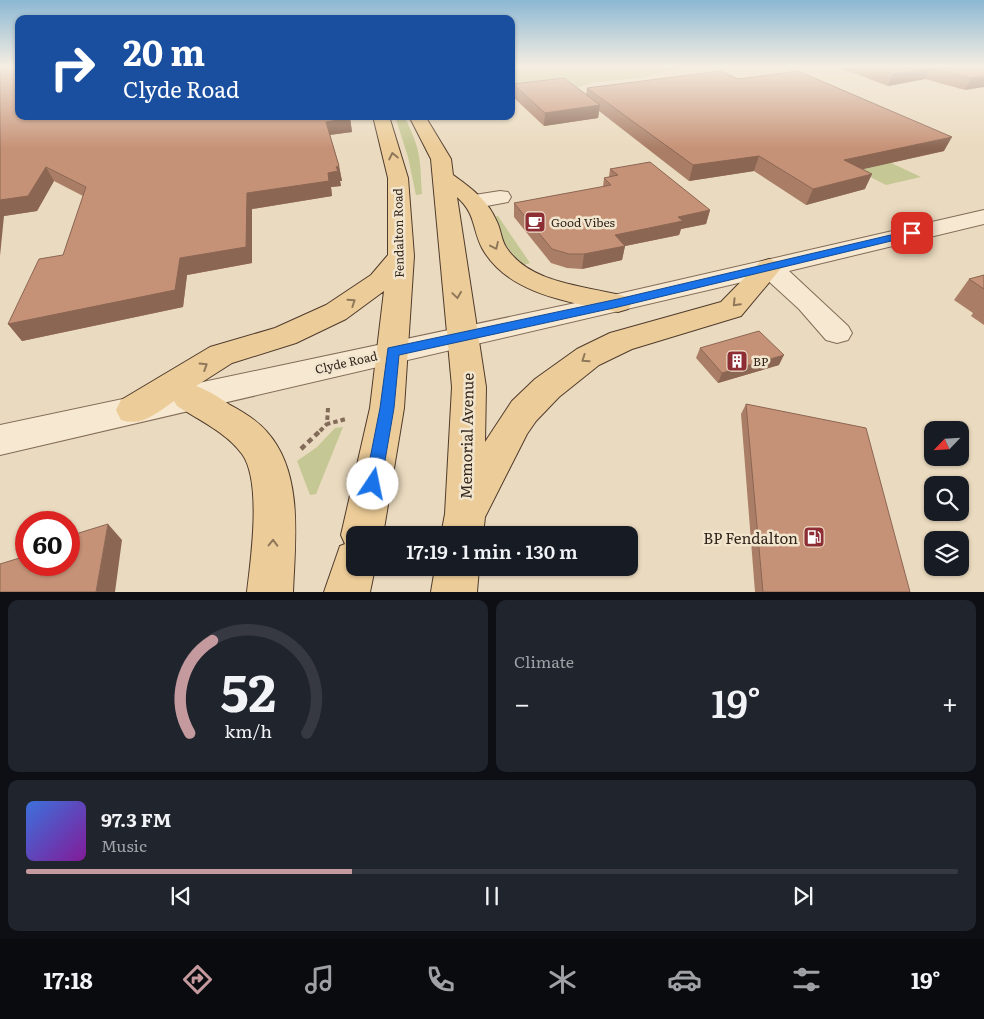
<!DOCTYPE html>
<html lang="en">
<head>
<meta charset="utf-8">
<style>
  body { margin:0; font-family:Literata,serif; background:#20242c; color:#f1f3f6; height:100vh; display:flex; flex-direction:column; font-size:19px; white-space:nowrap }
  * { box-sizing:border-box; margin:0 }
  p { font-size:16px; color:#9ea1a6 }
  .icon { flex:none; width:28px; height:28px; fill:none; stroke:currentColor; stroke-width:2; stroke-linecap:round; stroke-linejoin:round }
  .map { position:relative; height:592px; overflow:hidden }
  .side { display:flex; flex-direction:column; gap:8px; padding:8px; background:#0d0f14; flex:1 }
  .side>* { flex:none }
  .top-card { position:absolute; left:15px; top:15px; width:500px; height:105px; border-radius:10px; box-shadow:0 1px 4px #0004; background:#1a4fa0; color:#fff; overflow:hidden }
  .needle { width:32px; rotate:245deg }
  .controls { position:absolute; left:924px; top:421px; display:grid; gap:10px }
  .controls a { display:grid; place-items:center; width:45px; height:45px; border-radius:10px; background:#171b24; box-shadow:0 1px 4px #0004; font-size:25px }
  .speed { position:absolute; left:15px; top:511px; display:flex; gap:10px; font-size:25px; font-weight:700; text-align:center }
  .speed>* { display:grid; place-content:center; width:65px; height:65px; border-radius:50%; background:#171b24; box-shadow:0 1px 4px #0004; line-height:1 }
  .speed .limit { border:8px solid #d22; background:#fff; color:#111 }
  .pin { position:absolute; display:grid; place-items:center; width:42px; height:42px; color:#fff; margin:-21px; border-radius:10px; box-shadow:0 2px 8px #0006 }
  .me { position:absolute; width:55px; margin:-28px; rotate:11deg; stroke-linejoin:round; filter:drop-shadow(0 0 4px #0008) }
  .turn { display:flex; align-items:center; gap:18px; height:105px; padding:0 25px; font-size:22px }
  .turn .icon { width:65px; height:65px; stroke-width:2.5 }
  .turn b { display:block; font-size:35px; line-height:42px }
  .big { font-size:38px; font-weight:600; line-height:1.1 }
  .side .tile { flex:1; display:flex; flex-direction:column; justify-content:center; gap:8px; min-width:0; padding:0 18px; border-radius:10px; background:#20242c }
  .side .dial { align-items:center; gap:0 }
  .dial svg { height:130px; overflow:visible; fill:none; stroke:#363941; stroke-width:7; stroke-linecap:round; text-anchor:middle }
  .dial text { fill:#f1f3f6; stroke:none }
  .song { display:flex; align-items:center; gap:15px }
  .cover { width:60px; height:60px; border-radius:8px; background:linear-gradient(135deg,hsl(220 70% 55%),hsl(290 70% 35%)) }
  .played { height:5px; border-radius:2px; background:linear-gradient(90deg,#c49a9f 35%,#363941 35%) }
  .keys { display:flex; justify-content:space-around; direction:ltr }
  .heat { display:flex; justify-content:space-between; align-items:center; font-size:28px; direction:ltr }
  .side .tiles { flex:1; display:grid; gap:8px; grid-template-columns:1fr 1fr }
  .tile:last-child { grid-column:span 2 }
  .trip { position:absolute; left:346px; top:526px; width:292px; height:50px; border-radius:10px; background:#171b24; box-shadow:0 1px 4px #0004; font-weight:600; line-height:50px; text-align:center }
  .tabs { display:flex; height:80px; justify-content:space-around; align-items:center; background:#090b0e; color:#9ea1a6 }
  .tabs .icon { width:35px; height:35px }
  .tabs .current { color:#c49a9f }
  .tabs b { font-size:22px; color:#f1f3f6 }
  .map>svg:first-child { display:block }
</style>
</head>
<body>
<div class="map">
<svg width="984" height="592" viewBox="0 0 984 592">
  <rect width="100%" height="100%" fill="#eadabf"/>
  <path fill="#c5c794" d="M511 66H700L670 70 642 78 596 82 571 89 511 92Z
    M395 116H404C421 150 420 157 422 194L416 195 408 157Z
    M838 138 921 177 886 185 806 144Z
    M498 216 530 263 524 265C508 252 500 237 493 217Z
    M343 427 316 494 310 495 297 461 317 447 335 428Z"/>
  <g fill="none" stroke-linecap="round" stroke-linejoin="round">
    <g stroke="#826c59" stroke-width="2">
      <path id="minor" d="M500 191 508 192 511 197 508 202 476 208 468 206 465 201 468 196Z
        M984 210V224L789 271 848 326 852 333 848 340 837 343 826 340 799 309 764 277 0 455V425L618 294Z"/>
    </g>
    <g stroke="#4f3b2d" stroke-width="2">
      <path id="major" d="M373 116H389L408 178 414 256 404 408 383 535H355V568H375L370 592H324L340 546 345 544 341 535 370 408 384 291 346 319 296 343 232 363 196 386C208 390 220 398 230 405 243 412 257 420 267 432 304 473 295 541 293 592H247C251 559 262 481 242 454 227 433 199 420 177 406L174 401C156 413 143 427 121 420L116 410 121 400 210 347 275 328 326 305 371 275 388 255V178Z
        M409 116H425L451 159 453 175C471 188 488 200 497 222 501 230 501 239 506 247 530 285 589 286 628 297L632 303 628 309 618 312C571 302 508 295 482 248 472 228 476 214 457 197L486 387 485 442 512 401 535 379 577 349 610 333 721 302 760 262 769 259 778 262 782 267 741 316 632 349 599 365 559 397 536 421 527 434 485 517 483 535H441L445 514 452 387 431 159Z
        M435 568H479L477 592H431Z"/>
    </g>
    <path stroke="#826c59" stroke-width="4" stroke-dasharray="4.5 3" stroke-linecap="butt" d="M328 408 327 424 346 419
      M320 431 327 424"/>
    <path stroke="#826c59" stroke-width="4.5" stroke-dasharray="5.5 4" stroke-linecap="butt" d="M301 449 321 430"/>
    <use href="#minor" fill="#f6e8d1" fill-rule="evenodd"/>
    <use href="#major" fill="#eccc98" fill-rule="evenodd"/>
  </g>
  <path fill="#aa7e66" d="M0 66 350 118 352 132 330 135 339 166 342 181H340L341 186 331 187 332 196 252 209V263L187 275 183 307 22 341 8 324 63 255 83 196 54 181 37 211 4 216Z
    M835 66H984L965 90 925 79 888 86Z
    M738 79 944 151 862 169 865 189 806 205 754 171 689 181 599 111 598 118 544 126 513 97V84L586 95 587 88Z
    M610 169 710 210 706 224 681 229 679 235 625 246 622 260 582 269 567 268 551 263 514 217V203L603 187 604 178 609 177Z
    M984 275V325L971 316 973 313 954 300 969 279Z
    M700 348 779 365 718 383 696 358Z
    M746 404 910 592H755L741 414Z"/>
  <path fill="#8b6653" d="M931 68 925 79 888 86 893 74Z
    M984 76V87L965 90 971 78Z
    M600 105 598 118 544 126 545 113Z
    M350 118 352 132 328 135 326 122Z
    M952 137 944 151 837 175 844 160Z
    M759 156 754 171 689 181 693 165Z
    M339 166 342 181H340L341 186 331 187 332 196 252 209V263L187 275 183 307 22 341 8 324 180 258 247 193 328 173 336 167Z
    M46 167 54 181 37 211 4 216 0 256V200Z
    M872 174 865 189 806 205 813 189Z
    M710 210 706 224 681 229 679 235 625 246 622 260 582 269 584 254 615 235 678 217Z
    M784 355 779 365 718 383 722 373Z
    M108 524 122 540 115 592H96Z"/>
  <path fill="#c69277" stroke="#8b6653" d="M0 66H19V116H349L350 118 326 122 339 166 336 167 338 171 328 173 329 181 247 193 246 247 180 258 175 290 8 324 39 259 63 255 86 187 46 167 28 196 0 200Z
    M870 66H984V76L971 78 931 68 893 74Z
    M721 71 738 79 798 71 952 137 844 160 872 174 813 189 759 156 693 165 587 88Z
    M564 78 600 105 545 113 513 84Z
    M650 162 710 210 678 217 683 221 615 235 625 246 584 254H569L552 249 514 203 611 185 604 178 618 175 610 169Z
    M984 275V289L969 279Z
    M759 331 784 355 722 373 700 348Z
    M746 404 866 428 910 592H763Z
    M108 524 96 592H0V564L26 556V565H69V536Z"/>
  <defs><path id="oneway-chevron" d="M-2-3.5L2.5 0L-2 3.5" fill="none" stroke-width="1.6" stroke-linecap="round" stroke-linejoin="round" transform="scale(1.25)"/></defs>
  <g stroke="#8f785a">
    <use href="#oneway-chevron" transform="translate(393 156) rotate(-102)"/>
    <use href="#oneway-chevron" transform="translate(495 246) rotate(65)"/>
    <use href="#oneway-chevron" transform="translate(457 295) rotate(82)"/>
    <use href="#oneway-chevron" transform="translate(352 302) rotate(-34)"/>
    <use href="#oneway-chevron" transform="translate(736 303) rotate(134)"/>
    <use href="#oneway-chevron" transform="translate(585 359) rotate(146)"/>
    <use href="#oneway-chevron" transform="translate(204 366) rotate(-32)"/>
    <use href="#oneway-chevron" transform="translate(273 543) rotate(-89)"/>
  </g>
  <linearGradient id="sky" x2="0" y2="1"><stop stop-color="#8cb8d3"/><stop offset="0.45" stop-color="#f6eee2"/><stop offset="1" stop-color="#f6eee2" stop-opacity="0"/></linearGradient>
  <rect width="984" height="148" fill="url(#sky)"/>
  <path fill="#1a73e8" stroke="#114b97" d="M912 230 917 233 916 235 618 307 399 355 394 408 381 484 379 490 373 492 367 490 365 484 380 408 388 348 618 299Z"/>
  <defs>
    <g id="cafe-square" transform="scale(1.125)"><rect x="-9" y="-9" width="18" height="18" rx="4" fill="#8d2d34" stroke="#f2e5ce"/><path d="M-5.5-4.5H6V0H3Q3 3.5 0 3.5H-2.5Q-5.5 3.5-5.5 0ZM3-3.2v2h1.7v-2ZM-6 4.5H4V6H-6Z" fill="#fff"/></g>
    <g id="building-square" transform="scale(1.125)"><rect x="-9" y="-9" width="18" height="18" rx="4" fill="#8d2d34" stroke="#f2e5ce"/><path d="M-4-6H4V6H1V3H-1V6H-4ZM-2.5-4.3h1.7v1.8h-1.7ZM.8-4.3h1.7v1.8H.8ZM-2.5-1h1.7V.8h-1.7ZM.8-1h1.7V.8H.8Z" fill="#fff"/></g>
    <g id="fuel-square" transform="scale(1.125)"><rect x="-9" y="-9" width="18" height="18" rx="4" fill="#8d2d34" stroke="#f2e5ce"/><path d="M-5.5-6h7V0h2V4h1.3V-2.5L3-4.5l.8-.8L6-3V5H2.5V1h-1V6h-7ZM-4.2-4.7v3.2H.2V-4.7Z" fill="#fff"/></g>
  </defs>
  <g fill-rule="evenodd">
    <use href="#cafe-square" x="535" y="222"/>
    <use href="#building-square" x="737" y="361"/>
    <use href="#fuel-square" x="814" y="537"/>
  </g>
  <g text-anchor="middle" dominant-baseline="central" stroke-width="5" stroke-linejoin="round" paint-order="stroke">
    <g font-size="12" fill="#32251c" stroke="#f2e5ce" text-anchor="start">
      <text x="551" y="222">Good Vibes</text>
      <text x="753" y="361">BP</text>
    </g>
    <g font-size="12" fill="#32251c" stroke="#f2e5ce">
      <text transform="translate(398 233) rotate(-91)">Fendalton Road</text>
      <text transform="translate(346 362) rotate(-13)">Clyde Road</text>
    </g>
    <g font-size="15" fill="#32251c" stroke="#f2e5ce">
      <text transform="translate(466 436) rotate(-89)">Memorial Avenue</text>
    </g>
    <g font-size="15" fill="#32251c" stroke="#f2e5ce" text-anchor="end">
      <text x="798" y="537">BP Fendalton</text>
    </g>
  </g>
</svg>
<div class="controls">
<a><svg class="needle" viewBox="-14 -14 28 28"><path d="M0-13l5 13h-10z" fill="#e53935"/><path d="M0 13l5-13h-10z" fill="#9ea1a6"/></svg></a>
<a><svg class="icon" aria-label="search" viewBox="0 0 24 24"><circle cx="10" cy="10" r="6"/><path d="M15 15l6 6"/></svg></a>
<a><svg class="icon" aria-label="layers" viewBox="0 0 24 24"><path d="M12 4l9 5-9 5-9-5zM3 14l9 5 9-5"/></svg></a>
</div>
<div class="speed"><div class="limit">60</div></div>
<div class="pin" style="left:912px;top:233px;background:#d93025"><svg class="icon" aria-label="arrive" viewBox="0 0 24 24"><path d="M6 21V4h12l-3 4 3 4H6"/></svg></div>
<svg class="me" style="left:373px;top:484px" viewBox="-20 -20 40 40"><circle r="19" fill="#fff"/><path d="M0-13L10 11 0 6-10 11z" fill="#1a73e8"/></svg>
<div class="trip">17:19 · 1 min · 130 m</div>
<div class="top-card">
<div class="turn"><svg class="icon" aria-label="right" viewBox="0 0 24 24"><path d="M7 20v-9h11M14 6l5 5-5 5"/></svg><div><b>20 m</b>Clyde Road</div></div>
</div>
</div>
<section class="side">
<div class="tiles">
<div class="tile dial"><svg viewBox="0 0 100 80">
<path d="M14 69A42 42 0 1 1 86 69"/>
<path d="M14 69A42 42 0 0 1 28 12" stroke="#c49a9f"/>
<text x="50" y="56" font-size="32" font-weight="700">52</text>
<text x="50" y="72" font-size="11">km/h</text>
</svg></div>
<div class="tile"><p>Climate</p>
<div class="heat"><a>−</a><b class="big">19°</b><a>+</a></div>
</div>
<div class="tile">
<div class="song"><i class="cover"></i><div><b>97.3 FM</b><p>Music</p></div></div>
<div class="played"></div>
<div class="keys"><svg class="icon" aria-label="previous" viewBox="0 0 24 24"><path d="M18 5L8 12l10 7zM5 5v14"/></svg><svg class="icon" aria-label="pause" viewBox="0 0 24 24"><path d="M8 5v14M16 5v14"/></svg><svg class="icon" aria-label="next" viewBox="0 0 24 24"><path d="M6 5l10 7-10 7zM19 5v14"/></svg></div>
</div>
</div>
</section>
<nav class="tabs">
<b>17:18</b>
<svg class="icon current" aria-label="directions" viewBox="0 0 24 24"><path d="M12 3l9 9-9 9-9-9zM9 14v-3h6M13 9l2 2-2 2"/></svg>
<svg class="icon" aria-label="music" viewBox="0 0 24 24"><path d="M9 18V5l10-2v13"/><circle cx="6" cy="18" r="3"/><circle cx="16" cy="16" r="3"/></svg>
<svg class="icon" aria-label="phone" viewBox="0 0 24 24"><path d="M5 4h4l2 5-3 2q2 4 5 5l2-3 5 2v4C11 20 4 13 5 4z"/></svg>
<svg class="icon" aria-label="climate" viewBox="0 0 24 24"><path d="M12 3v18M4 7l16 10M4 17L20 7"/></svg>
<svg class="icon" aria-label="car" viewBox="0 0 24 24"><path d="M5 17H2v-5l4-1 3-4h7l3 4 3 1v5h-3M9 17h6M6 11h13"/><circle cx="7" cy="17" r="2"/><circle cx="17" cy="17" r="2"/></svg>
<svg class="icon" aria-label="filters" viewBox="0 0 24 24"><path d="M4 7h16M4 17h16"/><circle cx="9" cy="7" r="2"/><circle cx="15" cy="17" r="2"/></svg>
<b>19°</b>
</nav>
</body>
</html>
